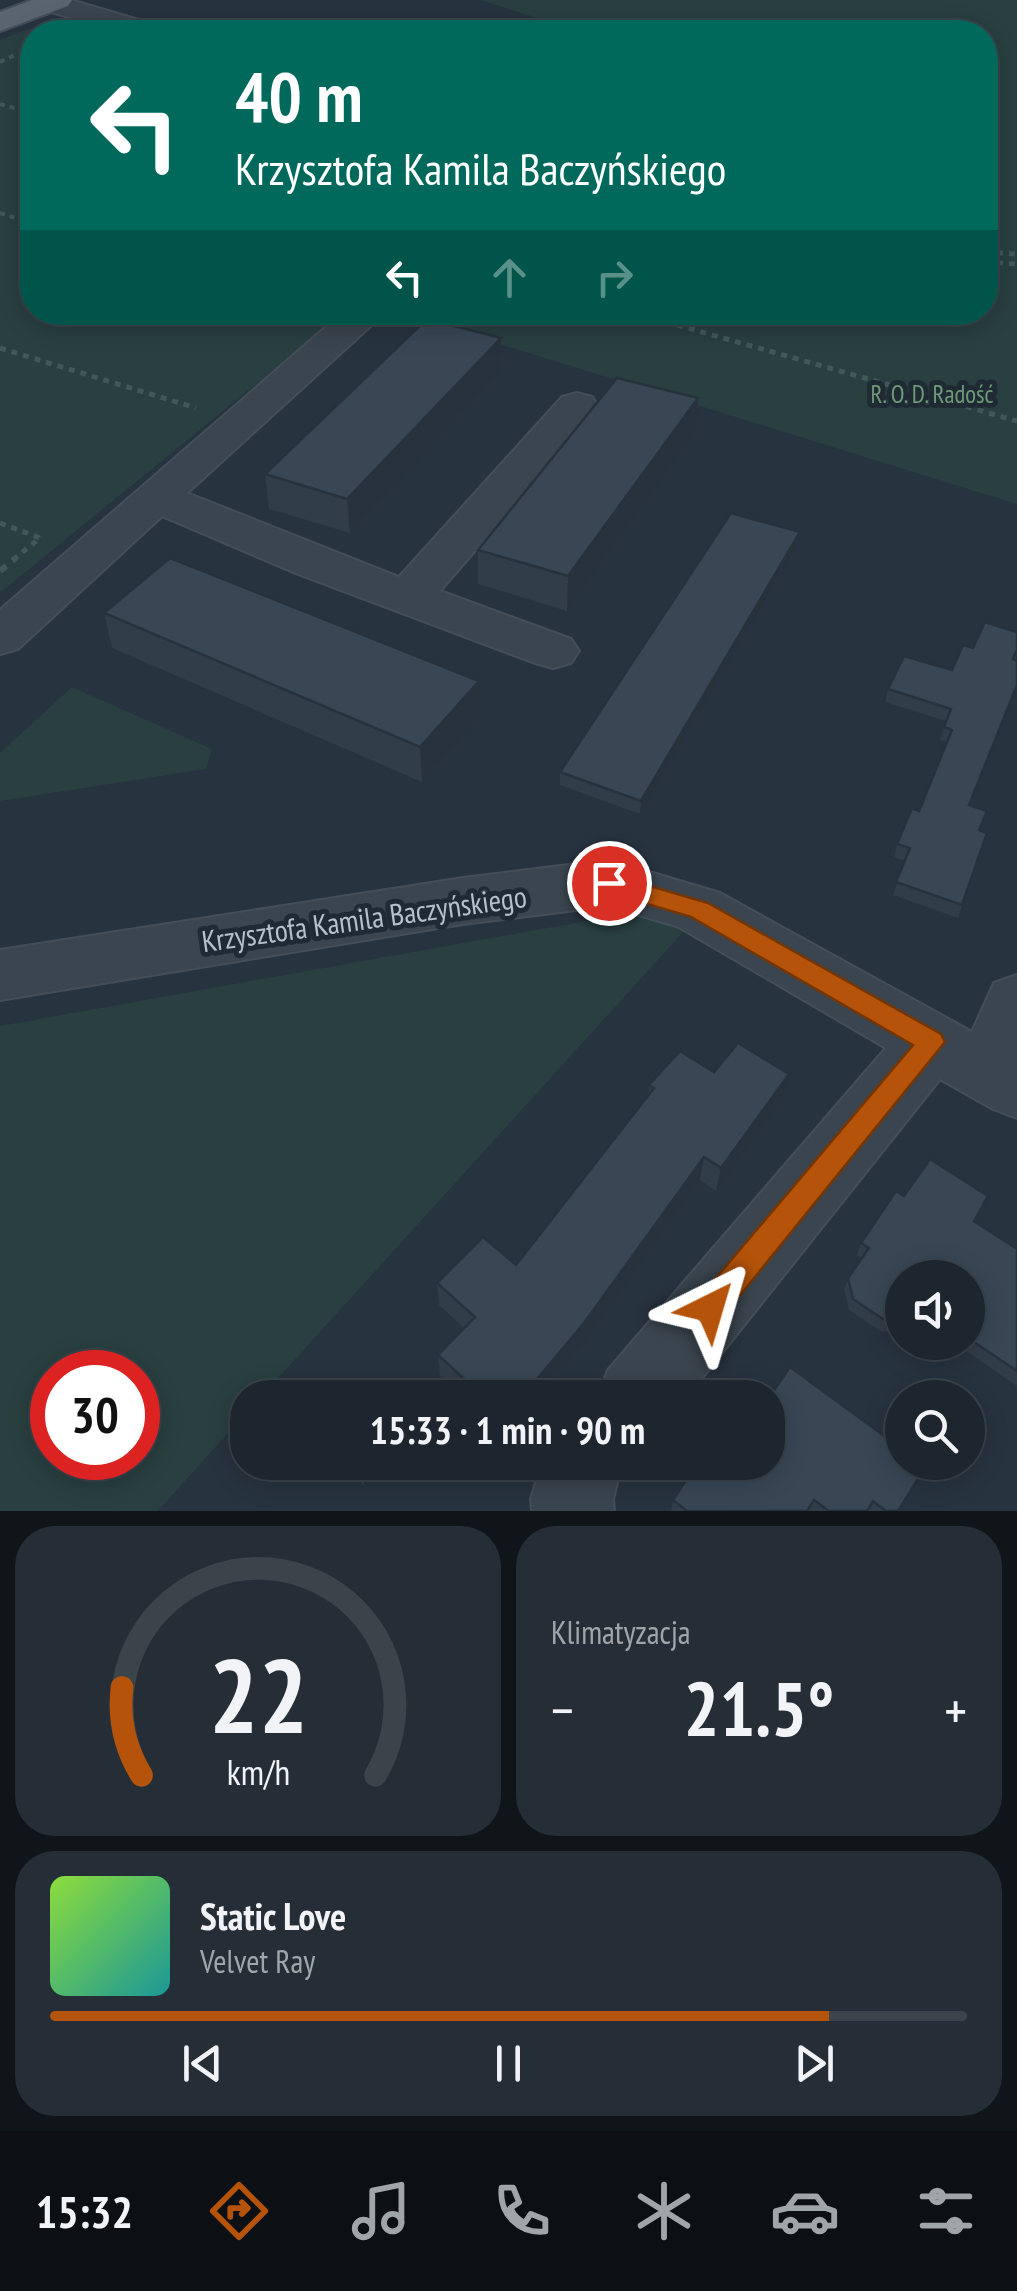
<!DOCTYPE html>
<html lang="pl">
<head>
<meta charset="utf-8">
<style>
  body { margin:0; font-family:"PT Sans Narrow",sans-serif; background:#252e37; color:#f1f3f6; height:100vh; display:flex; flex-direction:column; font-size:38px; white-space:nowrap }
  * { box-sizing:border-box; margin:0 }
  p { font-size:32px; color:#a0a5aa }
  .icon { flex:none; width:55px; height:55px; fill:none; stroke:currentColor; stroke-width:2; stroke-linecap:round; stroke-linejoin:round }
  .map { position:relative; height:1511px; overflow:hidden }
  .panel { display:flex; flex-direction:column; gap:15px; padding:15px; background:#10151a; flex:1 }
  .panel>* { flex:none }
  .guide { position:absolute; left:20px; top:20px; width:978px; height:305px; border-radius:40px; box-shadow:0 5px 25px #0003,0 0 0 2px #3b434b; background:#00695c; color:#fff; overflow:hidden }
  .fabs { position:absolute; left:885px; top:1260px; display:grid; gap:20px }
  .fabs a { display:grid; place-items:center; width:100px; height:100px; border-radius:50%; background:#1d262f; box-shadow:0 5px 25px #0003,0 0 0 2px #3b434b; font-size:50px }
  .speed { position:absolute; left:30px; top:1350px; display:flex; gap:20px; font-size:50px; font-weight:700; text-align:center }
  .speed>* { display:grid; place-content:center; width:130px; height:130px; border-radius:50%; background:#1d262f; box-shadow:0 5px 25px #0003,0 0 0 2px #3b434b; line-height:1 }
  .speed .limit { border:15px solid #d22; background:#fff; color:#111 }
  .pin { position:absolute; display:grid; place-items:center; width:85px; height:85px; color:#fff; margin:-42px; border:5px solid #fff; border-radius:50%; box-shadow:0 2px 10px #0007 }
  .me { position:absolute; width:110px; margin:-55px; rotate:40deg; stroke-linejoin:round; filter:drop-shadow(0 0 8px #0008) }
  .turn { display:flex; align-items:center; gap:35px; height:210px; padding:0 50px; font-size:45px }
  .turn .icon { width:130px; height:130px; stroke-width:2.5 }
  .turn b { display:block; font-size:70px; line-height:85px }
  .lanes { display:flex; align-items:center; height:95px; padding:0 50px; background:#0003; justify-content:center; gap:50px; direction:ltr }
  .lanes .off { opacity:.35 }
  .big { font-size:75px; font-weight:600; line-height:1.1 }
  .panel .card { flex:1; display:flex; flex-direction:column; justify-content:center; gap:15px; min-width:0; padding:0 35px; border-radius:40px; background:#252e37 }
  .panel .dial { align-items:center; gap:0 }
  .dial svg { height:260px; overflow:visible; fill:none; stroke:#3b434b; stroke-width:7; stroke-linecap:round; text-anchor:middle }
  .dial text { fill:#f1f3f6; stroke:none }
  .song { display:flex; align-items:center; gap:30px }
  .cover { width:120px; height:120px; border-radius:15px; background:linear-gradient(135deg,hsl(90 70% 55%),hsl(180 70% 35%)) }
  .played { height:10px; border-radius:5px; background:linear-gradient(90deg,#b45309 85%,#3b434b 85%) }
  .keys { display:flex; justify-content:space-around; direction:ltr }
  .heat { display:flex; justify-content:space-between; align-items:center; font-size:55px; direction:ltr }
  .panel .tiles { flex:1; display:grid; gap:15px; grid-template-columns:1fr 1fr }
  .card:last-child { grid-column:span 2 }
  .trip { position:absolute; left:230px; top:1380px; width:555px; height:100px; border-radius:40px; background:#1d262f; box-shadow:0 5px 25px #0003,0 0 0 2px #3b434b; font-weight:600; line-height:100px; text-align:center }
  .tab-bar { display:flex; height:160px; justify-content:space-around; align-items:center; background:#0c0f13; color:#a0a5aa }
  .tab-bar .icon { width:70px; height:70px }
  .tab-bar .selected { color:#b45309 }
  .tab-bar b { font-size:45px; color:#f1f3f6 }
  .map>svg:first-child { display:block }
</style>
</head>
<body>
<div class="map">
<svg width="1017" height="1511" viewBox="0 0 1017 1511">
  <rect width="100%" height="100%" fill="#27333f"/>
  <path fill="#293f40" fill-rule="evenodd" d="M479 0H1017V504L399 313 985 312V32H583Z
    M59 18 87 19 132 32H32V312L343 313 0 593V40Z
    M72 687 212 749 206 769 0 801V753Z
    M714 898 261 1397 248 1398 247 1412 158 1511H0V1026ZM52 1372H138V1458H52Z"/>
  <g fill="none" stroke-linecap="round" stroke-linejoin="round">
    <g stroke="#444e58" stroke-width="4">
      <path id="minor" d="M39 0H71L159 26 164 32H120L41 9Z
        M341 314H369L375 322 187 493 399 577 562 397 577 393 592 397 598 406 592 415 440 591 571 639 579 651 571 663 553 668 535 663 298 574 162 516 18 649 0 654V610Z
        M609 860 720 893 972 1032 994 983 1017 975V1118L993 1109 940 1079 686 1398H597L608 1370 886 1048 679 927 609 906 463 924 0 1000V950L463 878Z
        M542 1462H622L613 1499 614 1511H532L531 1499Z"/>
    </g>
    <g stroke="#444e58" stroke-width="4">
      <path id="major" d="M32 0H72L68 6 0 31V12Z"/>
    </g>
    <path stroke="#425858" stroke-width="4" stroke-dasharray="5 5" stroke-linecap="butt" d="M0 62 17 54
      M0 104 32 113
      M0 213 32 223"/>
    <path stroke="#425858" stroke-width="5" stroke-dasharray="6 6" stroke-linecap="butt" d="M985 252 1017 254
      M985 262 1017 264
      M631 312 1017 421
      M0 348 196 408
      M0 523 40 538
      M13 560 41 537"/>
    <path stroke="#425858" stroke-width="6" stroke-dasharray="8 8" stroke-linecap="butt" d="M0 571 16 558"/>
    <use href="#minor" fill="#3b454f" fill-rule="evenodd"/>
    <use href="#major" fill="#59646f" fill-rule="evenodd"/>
  </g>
  <path fill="#313d49" d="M501 371 350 533 269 509 265 474Z
    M695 432 567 611 478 584V550Z
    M800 532 798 545 640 814 560 785V772Z
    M104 613 480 716 422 782 112 648Z
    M1017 632V655L970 805 980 831 987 833 958 918 893 895 905 861 894 857 897 844 919 811 947 742 940 740 946 721 885 702 888 689 952 670 973 648Z
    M714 1072 789 1074 784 1098 716 1191 700 1180 583 1345 538 1398H463L440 1376 438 1355 464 1328 439 1305 437 1283 516 1265 648 1095 649 1085Z
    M904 1196 983 1208 975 1222 1017 1249V1386L953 1342H968V1278H902V1329L882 1332 849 1310 844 1290 848 1278 862 1258 857 1255 861 1243Z
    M343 1462H391L365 1487Z
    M926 1466 901 1511H671L673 1500Z"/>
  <path fill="#28323c" d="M501 338V371L350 533 347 499Z
    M698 398 695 432 567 611 568 576Z
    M800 532 798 545 640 814 641 801Z
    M479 681 480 716 422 782 420 747Z
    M1017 685V688L965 818 969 805Z
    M789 1074 784 1098 716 1191 721 1168Z
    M704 1157 700 1180 583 1345 538 1398H521Z
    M378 1462H391L365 1487 363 1477Z
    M926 1466 901 1511H898Z"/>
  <path fill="#394755" stroke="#28323c" stroke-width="2.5" d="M427 319 501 338 347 499 265 474Z
    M617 378 698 398 568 576 478 550Z
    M731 513 800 532 641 801 560 772Z
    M170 558 479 681 420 747 104 613Z
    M985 622 1017 632V650L1013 659 1017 661V685L969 805 987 811 979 830 987 833 962 905 896 882 910 848 897 844 912 808 919 811 952 730 944 727 951 709 888 689 904 656 952 670 963 645 973 648Z
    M738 1043 789 1074 721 1168 704 1157 584 1323 521 1398H485L438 1355 475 1317 437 1283 483 1237 516 1265 654 1088 649 1085 680 1051 714 1072Z
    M930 1159 988 1196 974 1221 1017 1249V1371L968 1338V1278H902V1319L886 1321 853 1299 848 1278 869 1248 861 1243 896 1191 904 1196Z
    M790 1367 902 1449V1462H921L926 1466 898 1511H886L873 1501 867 1511H829L814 1500 807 1511H687L673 1500 698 1462H768V1399Z
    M350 1462H378L363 1477Z"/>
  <path fill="#b45309" stroke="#753606" stroke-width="2.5" d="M609 874 708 903 941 1034 945 1042 721 1319 710 1323 699 1319 694 1308 699 1298 913 1045 691 917 600 890 596 883 600 876Z"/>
  <g text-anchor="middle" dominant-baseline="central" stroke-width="10" stroke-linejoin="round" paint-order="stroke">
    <g font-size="25" fill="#6f9a76" stroke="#1f2a34">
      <text x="932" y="394">R. O. D. Radość</text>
    </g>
    <g font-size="30" fill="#b7c0ca" stroke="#1f2a34">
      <text transform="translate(364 918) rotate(-8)">Krzysztofa Kamila Baczyńskiego</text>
    </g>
  </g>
</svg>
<div class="fabs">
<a><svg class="icon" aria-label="sound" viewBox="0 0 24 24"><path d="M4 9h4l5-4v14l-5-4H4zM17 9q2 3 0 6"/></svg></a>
<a><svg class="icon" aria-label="search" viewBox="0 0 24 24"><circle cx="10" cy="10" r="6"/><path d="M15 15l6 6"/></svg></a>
</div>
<div class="speed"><div class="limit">30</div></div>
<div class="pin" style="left:609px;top:883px;background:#d93025"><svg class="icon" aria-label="arrive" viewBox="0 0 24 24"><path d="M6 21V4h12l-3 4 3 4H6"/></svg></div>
<svg class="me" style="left:710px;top:1308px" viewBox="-20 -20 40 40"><path d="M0-17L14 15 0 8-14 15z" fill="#b45309" stroke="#fff" stroke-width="4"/></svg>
<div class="trip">15:33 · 1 min · 90 m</div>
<div class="guide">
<div class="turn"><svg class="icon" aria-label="left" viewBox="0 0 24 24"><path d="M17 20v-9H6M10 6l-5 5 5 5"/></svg><div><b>40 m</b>Krzysztofa Kamila Baczyńskiego</div></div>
<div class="lanes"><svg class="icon" aria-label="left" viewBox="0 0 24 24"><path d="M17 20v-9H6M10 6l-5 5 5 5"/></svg><svg class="icon off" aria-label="ahead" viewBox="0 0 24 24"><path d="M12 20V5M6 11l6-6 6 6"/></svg><svg class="icon off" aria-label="right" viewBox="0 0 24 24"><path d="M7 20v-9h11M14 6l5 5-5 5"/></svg></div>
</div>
</div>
<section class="panel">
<div class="tiles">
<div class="card dial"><svg viewBox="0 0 100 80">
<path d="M14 69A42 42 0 1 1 86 69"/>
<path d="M14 69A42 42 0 0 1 8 42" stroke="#b45309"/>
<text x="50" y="56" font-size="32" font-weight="700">22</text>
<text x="50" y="72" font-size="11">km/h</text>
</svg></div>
<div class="card"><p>Klimatyzacja</p>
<div class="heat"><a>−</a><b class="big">21.5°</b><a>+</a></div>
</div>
<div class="card">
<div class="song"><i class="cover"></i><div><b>Static Love</b><p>Velvet Ray</p></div></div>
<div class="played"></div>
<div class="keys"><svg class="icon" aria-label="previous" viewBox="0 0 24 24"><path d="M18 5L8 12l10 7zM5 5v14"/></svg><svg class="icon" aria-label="pause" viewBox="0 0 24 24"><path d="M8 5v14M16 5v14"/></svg><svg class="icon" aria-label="next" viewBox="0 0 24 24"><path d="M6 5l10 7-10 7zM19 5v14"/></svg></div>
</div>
</div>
</section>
<nav class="tab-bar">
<b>15:32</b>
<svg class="icon selected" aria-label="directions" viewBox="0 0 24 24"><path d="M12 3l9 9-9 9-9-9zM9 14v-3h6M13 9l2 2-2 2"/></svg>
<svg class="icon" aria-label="music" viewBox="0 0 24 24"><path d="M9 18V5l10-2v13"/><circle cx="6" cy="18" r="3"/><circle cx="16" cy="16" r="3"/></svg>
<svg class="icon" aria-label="phone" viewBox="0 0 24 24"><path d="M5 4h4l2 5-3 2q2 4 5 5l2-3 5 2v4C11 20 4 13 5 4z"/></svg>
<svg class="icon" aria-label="climate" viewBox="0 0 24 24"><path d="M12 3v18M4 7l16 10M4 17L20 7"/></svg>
<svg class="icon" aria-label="car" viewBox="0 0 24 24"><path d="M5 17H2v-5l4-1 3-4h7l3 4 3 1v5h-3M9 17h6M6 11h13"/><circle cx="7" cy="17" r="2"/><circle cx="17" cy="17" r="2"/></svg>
<svg class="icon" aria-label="filters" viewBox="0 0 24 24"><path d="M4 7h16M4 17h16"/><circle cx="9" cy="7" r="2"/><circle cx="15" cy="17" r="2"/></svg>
</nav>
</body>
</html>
